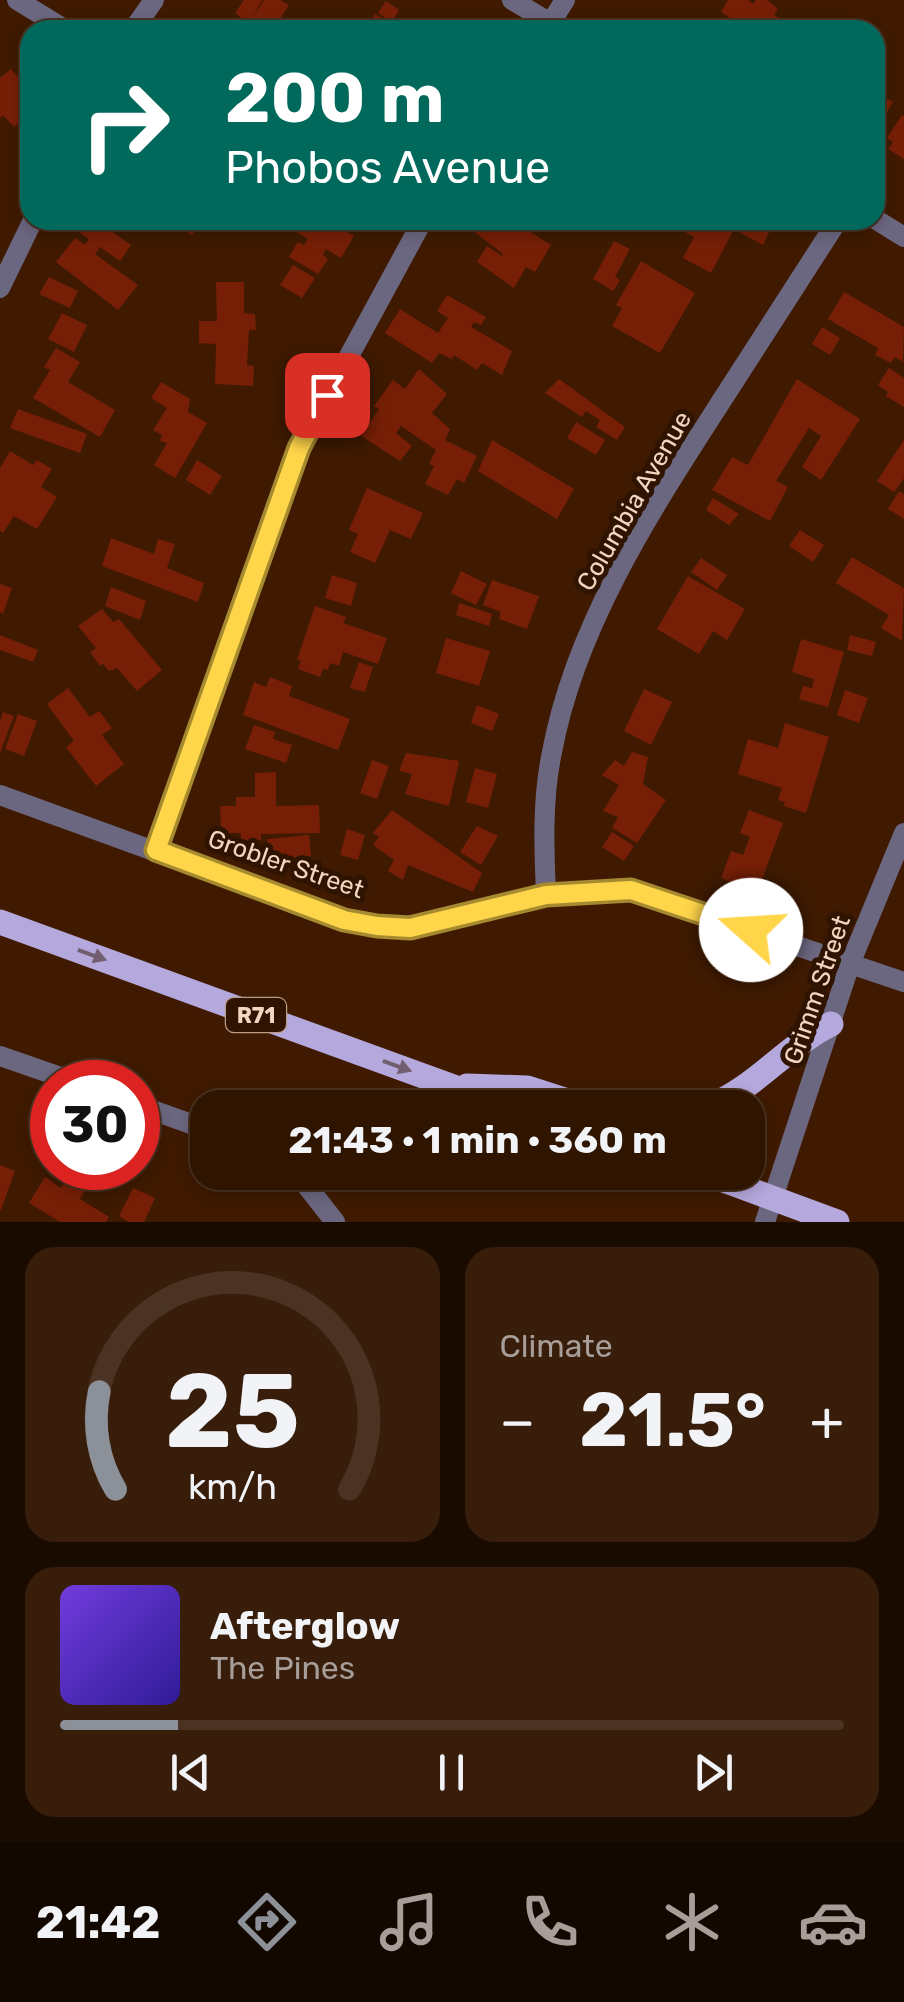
<!DOCTYPE html>
<html lang="en">
<head>
<meta charset="utf-8">
<style>
  body { margin:0; font-family:Rubik,sans-serif; background:#371d0a; color:#f1f3f6; height:100vh; display:flex; flex-direction:column; font-size:38px; white-space:nowrap }
  * { box-sizing:border-box; margin:0 }
  p { font-size:32px; color:#a79e99 }
  .icon { flex:none; width:55px; height:55px; fill:none; stroke:currentColor; stroke-width:2; stroke-linecap:round; stroke-linejoin:round }
  .map { position:relative; height:1222px; overflow:hidden }
  .panel { display:flex; flex-direction:column; gap:25px; padding:25px; background:#1a0b00; flex:1 }
  .panel>* { flex:none }
  .top-card { position:absolute; left:20px; top:20px; width:865px; height:210px; border-radius:30px; box-shadow:0 5px 15px #0003,0 0 0 2px #4a3322; background:#00695c; color:#fff; overflow:hidden }
  .speed { position:absolute; left:30px; top:1060px; display:flex; gap:20px; font-size:50px; font-weight:700; text-align:center }
  .speed>* { display:grid; place-content:center; width:130px; height:130px; border-radius:50%; background:#2f1400; box-shadow:0 5px 15px #0003,0 0 0 2px #4a3322; line-height:1 }
  .speed .limit { border:15px solid #d22; background:#fff; color:#111 }
  .pin { position:absolute; display:grid; place-items:center; width:85px; height:85px; color:#fff; margin:-42px; border-radius:20px; box-shadow:0 5px 15px #0006 }
  .me { position:absolute; width:110px; margin:-55px; rotate:289deg; stroke-linejoin:round; filter:drop-shadow(0 0 8px #0008) }
  .turn { display:flex; align-items:center; gap:35px; height:210px; padding:0 40px; font-size:45px }
  .turn .icon { width:130px; height:130px; stroke-width:2.5 }
  .turn b { display:block; font-size:70px; line-height:85px }
  .big { font-size:75px; font-weight:700; line-height:1.1 }
  .panel .tile { flex:1; display:flex; flex-direction:column; justify-content:center; gap:15px; min-width:0; padding:0 35px; border-radius:30px; background:#371d0a }
  .panel .dial { align-items:center; gap:0 }
  .dial svg { height:260px; overflow:visible; fill:none; stroke:#4a3322; stroke-width:7; stroke-linecap:round; text-anchor:middle }
  .dial text { fill:#f1f3f6; stroke:none }
  .song { display:flex; align-items:center; gap:30px }
  .cover { width:120px; height:120px; border-radius:15px; background:linear-gradient(135deg,hsl(260 70% 55%),hsl(250 70% 35%)) }
  .played { height:10px; border-radius:5px; background:linear-gradient(90deg,#8c9099 15%,#4a3322 15%) }
  .keys { display:flex; justify-content:space-around; direction:ltr }
  .heat { display:flex; justify-content:space-between; align-items:center; font-size:55px; direction:ltr }
  .panel .tiles { flex:1; display:grid; gap:25px; grid-template-columns:1fr 1fr }
  .tile:last-child { grid-column:span 2 }
  .trip { position:absolute; left:190px; top:1090px; width:575px; height:100px; border-radius:30px; background:#2f1400; box-shadow:0 5px 15px #0003,0 0 0 2px #4a3322; font-weight:700; line-height:100px; text-align:center }
  .tab-bar { display:flex; height:160px; justify-content:space-around; align-items:center; background:#130800; color:#a79e99 }
  .tab-bar .icon { width:70px; height:70px }
  .tab-bar .current { color:#8c9099 }
  .tab-bar b { font-size:45px; color:#f1f3f6 }
  .map>svg:first-child { display:block }
</style>
</head>
<body>
<div class="map">
<svg width="904" height="1222" viewBox="0 0 904 1222">
  <rect width="100%" height="100%" fill="#3f1a00"/>
  <path fill="#761f06" d="M244 0H262L252 18 264 0H280L289 5 273 30H258L235 13Z
    M728 0H748L753 4 756 0H767L778 9 774 15 797 30H748L721 12Z
    M386 1 399 10 392 22 378 13Z
    M375 14 393 25 395 21 402 26 407 18 425 30H366Z
    M11 69 30 91 18 102 29 115 14 127 3 115 0 118V78Z
    M875 92 893 102 875 133Z
    M902 115 904 117V159L888 149 893 142 887 138Z
    M89 220H96L131 245 120 261 100 247 95 254 138 285 118 310 56 262 75 238 85 245 89 239 80 233Z
    M175 220H191L199 224 192 235 173 224Z
    M276 220H327L354 236 341 258 326 249 323 255 328 259 318 274 289 257 298 242 304 245 308 239Z
    M477 220H519V225L551 245 535 272 526 267 514 288 477 262 487 246 502 256 503 254 472 230Z
    M663 220H770L774 222 763 245 734 229 711 273 683 258 694 237Z
    M614 241 630 249 615 277 620 280 613 291 593 279Z
    M641 261 695 293 660 353 612 326 622 308 616 305Z
    M293 265 315 278 302 298 280 285Z
    M49 277 78 291 70 308 39 294Z
    M216 282H244V313L255 314 256 330H249L247 365 254 366 253 386 215 384 216 344 199 343V321H217Z
    M844 292 904 327 903 362 895 357 891 363 875 355 878 348 828 319Z
    M447 295 486 317 481 325 474 322 471 327 512 351 502 375 482 363 477 370 454 355 452 359 439 353 432 363 385 333 400 309 438 333 448 318 437 311Z
    M62 313 87 325 74 352 48 339Z
    M822 327 840 338 830 355 812 344Z
    M56 348 80 362 68 382 115 410 100 437 33 398 50 370 44 367Z
    M889 368 904 378V407L886 396 888 392 878 385Z
    M419 369 447 394 432 413 450 429 445 440 477 456 464 483 457 479 448 495 425 484 434 466 429 464 436 450 401 426 396 433 412 446 400 461 361 436 379 409 374 406 393 380 405 389Z
    M559 379 625 427 617 440 596 427 600 420 586 411 582 417 545 393Z
    M797 379 860 419 821 480 802 467 821 436 809 428 776 481 788 487 770 521 712 490 732 457 748 465Z
    M161 382 190 399 188 412 207 423 175 478 154 465 167 443 160 441 162 435 153 430 167 408 151 398Z
    M18 409 87 434 80 453 10 428Z
    M576 422 605 440 596 455 567 438Z
    M492 440 574 489 557 519 478 471Z
    M904 440V478L894 492 877 481Z
    M10 451 33 465 37 460 52 469 41 487 57 497 37 529 14 516 3 533 0 531V468Z
    M197 460 222 476 210 495 186 480Z
    M367 488 423 513 411 539 390 530 375 563 350 552 358 534 349 530Z
    M899 491 904 494V519L888 509Z
    M713 498 739 514 729 525 706 510Z
    M800 530 824 545 813 562 789 546Z
    M111 538 154 554 158 539 175 544 167 568 204 583 198 602 102 566Z
    M852 557 904 588 902 641 881 628 889 615 836 583Z
    M701 558 727 575 717 590 691 572Z
    M461 571 487 584 476 605 451 593Z
    M332 575 357 583 351 606 325 598Z
    M688 576 745 609 727 640 713 631 699 654 657 629Z
    M492 580 539 596 527 629 499 619 501 612 483 605Z
    M0 584 12 588 3 614 0 612Z
    M111 587 146 601 140 620 105 606Z
    M459 603 492 614 489 626 456 615Z
    M315 606 346 617 343 623 387 638 378 664 343 652 339 666 330 663 328 670 323 669 320 677 298 669 301 661 297 660Z
    M102 609 113 622 119 619 162 670 137 691 117 668 109 671 103 664 100 666 90 652 96 648 78 626Z
    M0 635 38 650 33 662 0 650Z
    M850 635 876 642 872 656 847 650Z
    M446 638 490 651 479 686 436 673Z
    M801 639 844 652 828 707 799 699 803 686 812 688 814 679 792 672Z
    M359 662 373 667 365 692 350 688Z
    M270 677 292 686 289 696 350 719 338 750 243 715 254 682 266 687Z
    M68 688 90 717 99 711 112 728 102 735 124 764 96 786 66 747 74 741 47 704Z
    M644 689 672 702 651 745 624 731Z
    M845 690 868 698 859 723 837 715Z
    M477 705 499 714 492 731 471 723Z
    M3 712 14 716 0 753V721Z
    M18 714 37 721 24 756 5 749Z
    M785 723 829 737 806 813 784 806 785 802 778 800 782 788 738 774 748 739 778 748Z
    M254 725 275 732 273 739 292 745 286 763 245 749Z
    M632 752 648 757 643 784 666 800 637 843 612 828 618 817 603 811 619 785 602 775 615 760 624 766Z
    M406 753 459 761 449 806 405 794 412 774 399 771Z
    M372 760 389 766 377 799 360 793Z
    M475 768 497 774 488 808 466 802Z
    M276 772V806L319 805 320 833 261 834V840L241 841V833H221L220 806H236V797H255V773Z
    M392 810 482 873 473 892 408 865 403 880 388 871 394 860 373 845 379 837 373 833Z
    M749 810 783 823 760 885 778 892 775 899 721 878 731 851 743 855 750 837 740 833Z
    M477 826 498 836 481 865 460 852Z
    M347 829 365 835 358 860 340 855Z
    M612 832 634 846 624 861 602 847Z
    M309 835 311 856 269 861 267 839Z
    M0 1165 15 1171 1 1210 0 1209Z
    M45 1177 61 1188 67 1178 85 1190 80 1199 109 1217 106 1222H60L29 1203Z
    M133 1188 155 1198 144 1222H129L119 1216Z"/>
  <g fill="none" stroke-linecap="round" stroke-linejoin="round">
    <path stroke="#6c6780" stroke-width="20" d="M17 0 66 30
      M512 0 562 30
      M133 30 154 0
      M546 30 565 0
      M875 219 904 237
      M0 288 33 220
      M0 795 344 920 410 928 546 895 631 890 904 982
      M156 850 299 448 423 220
      M546 895C544 847 542 799 552 752 575 628 648 515 715 411 756 347 797 284 838 220
      M0 1056 75 1082
      M138 1105 208 1130
      M296 1172 335 1222
      M765 1222 850 964 904 833"/>
    <path stroke="#b4a8dc" stroke-width="25" d="M0 922 511 1108
      M467 1086 527 1088 589 1108
      M706 1108C755 1089 785 1047 831 1024
      M702 1172 837 1222"/>
  </g>
  <defs><path id="oneway-solid" d="M-6-.8H1V-3.2L6.5 0L1 3.2V.8H-6Z" transform="scale(2.5)"/></defs>
  <g fill="#725e6e">
    <use href="#oneway-solid" transform="translate(92 955) rotate(20)"/>
    <use href="#oneway-solid" transform="translate(397 1066) rotate(20)"/>
  </g>
  <g fill="none" stroke-linecap="round" stroke-linejoin="round">
    <g stroke="#a68a30" stroke-width="25">
      <path id="route" d="M327 395 299 448 156 850 344 920 377 926 410 928 546 895 631 890 751 930"/>
    </g>
    <use href="#route" stroke="#ffd54a" stroke-width="18"/>
  </g>
  <g text-anchor="middle" dominant-baseline="central" stroke-width="10" stroke-linejoin="round" paint-order="stroke">
    <rect fill="#2f1401" stroke="#b99b87" stroke-width="2.5" x="226" y="998" width="60" height="34" rx="8"/>
    <g font-size="22" font-weight="bold" fill="#f4d5c0">
      <text x="256" y="1015">R71</text>
    </g>
    <g font-size="25" fill="#f4d5c0" stroke="#2f1401">
      <text transform="translate(634 501) rotate(-60)">Columbia Avenue</text>
      <text transform="translate(286 864) rotate(19)">Grobler Street</text>
      <text transform="translate(817 990) rotate(-71)">Grimm Street</text>
    </g>
  </g>
</svg>
<div class="speed"><div class="limit">30</div></div>
<div class="pin" style="left:327px;top:395px;background:#d93025"><svg class="icon" aria-label="arrive" viewBox="0 0 24 24"><path d="M6 21V4h12l-3 4 3 4H6"/></svg></div>
<svg class="me" style="left:751px;top:930px" viewBox="-20 -20 40 40"><circle r="19" fill="#fff"/><path d="M0-13L10 11 0 6-10 11z" fill="#ffd54a"/></svg>
<div class="trip">21:43 · 1 min · 360 m</div>
<div class="top-card">
<div class="turn"><svg class="icon" aria-label="right" viewBox="0 0 24 24"><path d="M7 20v-9h11M14 6l5 5-5 5"/></svg><div><b>200 m</b>Phobos Avenue</div></div>
</div>
</div>
<section class="panel">
<div class="tiles">
<div class="tile dial"><svg viewBox="0 0 100 80">
<path d="M14 69A42 42 0 1 1 86 69"/>
<path d="M14 69A42 42 0 0 1 9 39" stroke="#8c9099"/>
<text x="50" y="56" font-size="32" font-weight="700">25</text>
<text x="50" y="72" font-size="11">km/h</text>
</svg></div>
<div class="tile"><p>Climate</p>
<div class="heat"><a>−</a><b class="big">21.5°</b><a>+</a></div>
</div>
<div class="tile">
<div class="song"><i class="cover"></i><div><b>Afterglow</b><p>The Pines</p></div></div>
<div class="played"></div>
<div class="keys"><svg class="icon" aria-label="previous" viewBox="0 0 24 24"><path d="M18 5L8 12l10 7zM5 5v14"/></svg><svg class="icon" aria-label="pause" viewBox="0 0 24 24"><path d="M8 5v14M16 5v14"/></svg><svg class="icon" aria-label="next" viewBox="0 0 24 24"><path d="M6 5l10 7-10 7zM19 5v14"/></svg></div>
</div>
</div>
</section>
<nav class="tab-bar">
<b>21:42</b>
<svg class="icon current" aria-label="directions" viewBox="0 0 24 24"><path d="M12 3l9 9-9 9-9-9zM9 14v-3h6M13 9l2 2-2 2"/></svg>
<svg class="icon" aria-label="music" viewBox="0 0 24 24"><path d="M9 18V5l10-2v13"/><circle cx="6" cy="18" r="3"/><circle cx="16" cy="16" r="3"/></svg>
<svg class="icon" aria-label="phone" viewBox="0 0 24 24"><path d="M5 4h4l2 5-3 2q2 4 5 5l2-3 5 2v4C11 20 4 13 5 4z"/></svg>
<svg class="icon" aria-label="climate" viewBox="0 0 24 24"><path d="M12 3v18M4 7l16 10M4 17L20 7"/></svg>
<svg class="icon" aria-label="car" viewBox="0 0 24 24"><path d="M5 17H2v-5l4-1 3-4h7l3 4 3 1v5h-3M9 17h6M6 11h13"/><circle cx="7" cy="17" r="2"/><circle cx="17" cy="17" r="2"/></svg>
</nav>
</body>
</html>
